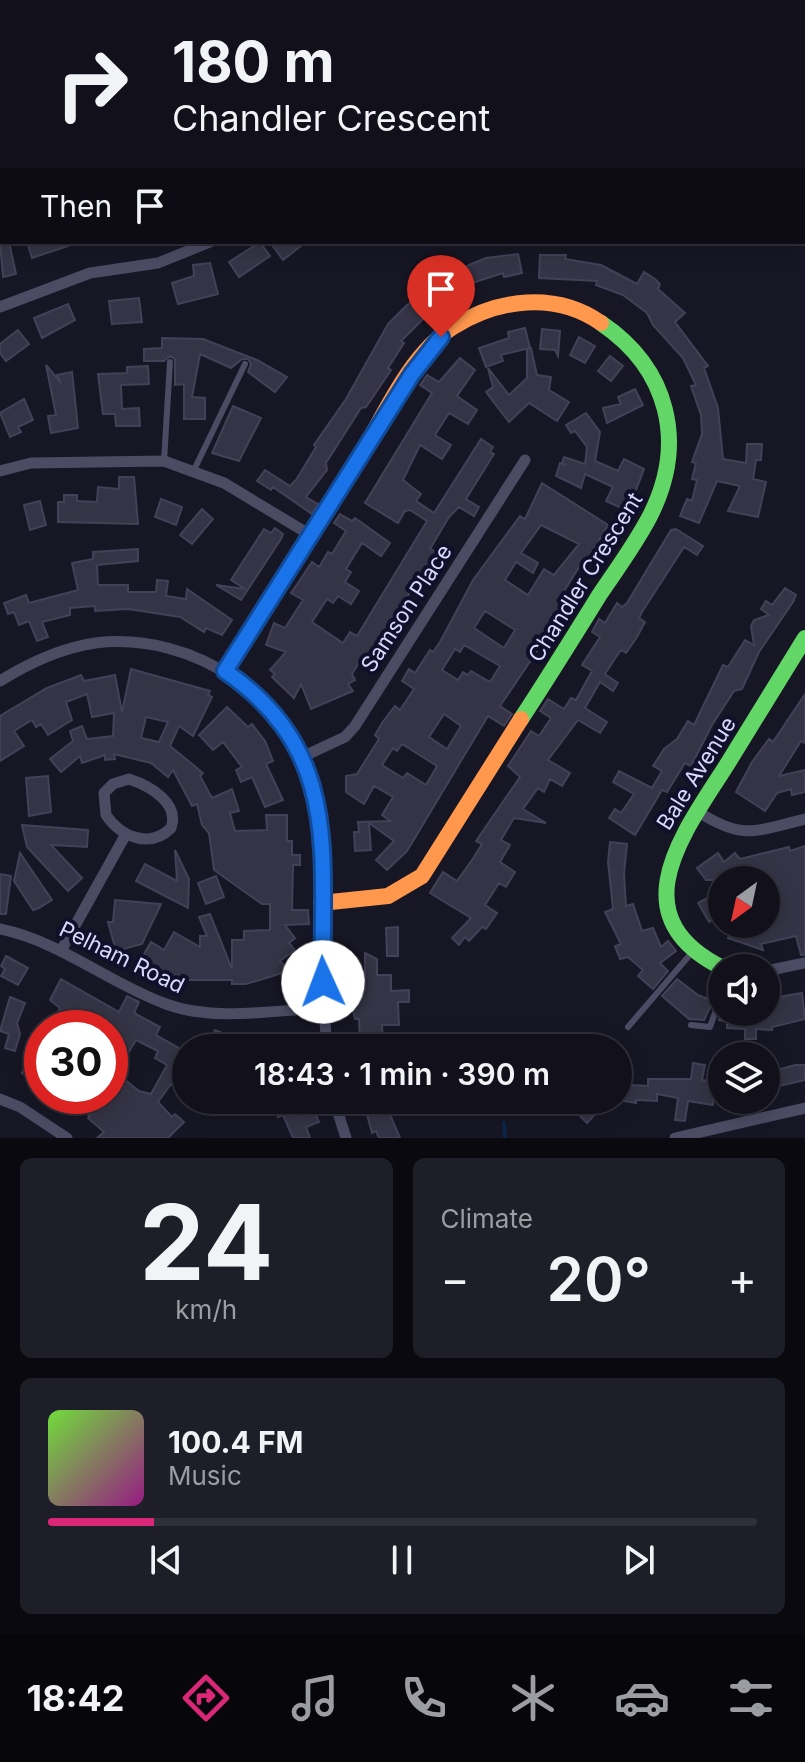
<!DOCTYPE html>
<html lang="en">
<head>
<meta charset="utf-8">
<style>
  body { margin:0; font-family:Inter,sans-serif; background:#1e1e28; color:#f1f3f6; height:100vh; display:flex; flex-direction:column; font-size:30px; white-space:nowrap }
  * { box-sizing:border-box; margin:0 }
  p { font-size:26px; color:#9c9da3 }
  .icon { flex:none; width:44px; height:44px; fill:none; stroke:currentColor; stroke-width:2; stroke-linecap:round; stroke-linejoin:round }
  .map { position:relative; height:1138px; overflow:hidden }
  .drawer { display:flex; flex-direction:column; gap:20px; padding:20px; background:#09090f; flex:1 }
  .drawer>* { flex:none }
  .top-card { position:absolute; left:0px; top:0px; width:806px; height:244px; box-shadow:0 4px 20px #0003,0 0 0 2px #30303a; background:#11101b; color:#f1f3f6; overflow:hidden }
  .needle { width:52px; rotate:213deg }
  .controls { position:absolute; left:708px; top:866px; display:grid; gap:16px }
  .controls a { display:grid; place-items:center; width:72px; height:72px; border-radius:50%; background:#11101b; box-shadow:0 4px 20px #0003,0 0 0 2px #30303a; font-size:40px }
  .speed { position:absolute; left:24px; top:1010px; display:flex; gap:16px; font-size:40px; font-weight:700; text-align:center }
  .speed>* { display:grid; place-content:center; width:104px; height:104px; border-radius:50%; background:#11101b; box-shadow:0 4px 20px #0003,0 0 0 2px #30303a; line-height:1 }
  .speed .limit { border:12px solid #d22; background:#fff; color:#111 }
  .pin { position:absolute; display:grid; place-items:center; width:68px; height:68px; color:#fff; margin:-82px -34px; border-radius:50% 50% 50% 0; rotate:-45deg; box-shadow:0 0 8px #0007 }
  .pin .icon { rotate:45deg }
  .me { position:absolute; width:88px; margin:-44px; rotate:358deg; stroke-linejoin:round; filter:drop-shadow(0 0 6px #0008) }
  .turn { display:flex; align-items:center; gap:28px; height:168px; padding:0 40px; font-size:36px }
  .turn .icon { width:104px; height:104px; stroke-width:2.5 }
  .turn b { display:block; font-size:56px; line-height:68px }
  .then { display:flex; align-items:center; height:76px; padding:0 40px; background:#0003; gap:16px; font-size:30px }
  .big { font-size:60px; font-weight:600; line-height:1.1 }
  .drawer .widget { flex:1; display:flex; flex-direction:column; justify-content:center; gap:12px; min-width:0; padding:0 28px; border-radius:12px; background:#1e1e28 }
  .drawer .dial { align-items:center; gap:0 }
  .dial b { font-size:104px; line-height:1 }
  .song { display:flex; align-items:center; gap:24px }
  .cover { width:96px; height:96px; border-radius:12px; background:linear-gradient(135deg,hsl(100 70% 55%),hsl(310 70% 35%)) }
  .played { height:8px; border-radius:4px; background:linear-gradient(90deg,#db2777 15%,#30303a 15%) }
  .keys { display:flex; justify-content:space-around; direction:ltr }
  .heat { display:flex; justify-content:space-between; align-items:center; font-size:44px; direction:ltr }
  .drawer .tiles { flex:1; display:grid; gap:20px; grid-template-columns:1fr 1fr }
  .widget:last-child { grid-column:span 2 }
  .trip { position:absolute; left:172px; top:1034px; width:460px; height:80px; border-radius:40px; background:#11101b; box-shadow:0 4px 20px #0003,0 0 0 2px #30303a; font-weight:600; line-height:80px; text-align:center }
  .menu { display:flex; height:128px; justify-content:space-around; align-items:center; background:#07060b; color:#9c9da3 }
  .menu .icon { width:56px; height:56px }
  .menu .selected { color:#db2777 }
  .menu b { font-size:36px; color:#f1f3f6 }
  .map>svg:first-child { display:block }
</style>
</head>
<body>
<div class="map">
<svg width="805" height="1138" viewBox="0 0 805 1138">
  <rect width="100%" height="100%" fill="#171624"/>
  <g fill="none" stroke-linecap="round" stroke-linejoin="round">
    <path stroke="#0b2746" stroke-width="4" d="M504 1123 505 1138"/>
  </g>
  <path fill="#353446" stroke="#424157" stroke-width="2" fill-rule="evenodd" d="M9 242 16 274 3 277 0 243Z
    M27 242H74V244L32 258Z
    M260 242 270 256 239 277 229 262Z
    M270 242H306L283 260Z
    M518 254 522 273 504 277 503 273 475 282 428 314 401 341 404 343 388 368 391 370 366 407 361 408 326 463 327 470 306 497 318 504 312 514 273 487 271 490 257 481 265 470 290 486 296 480 316 447 314 445 346 399 388 324 407 305 469 265 486 258Z
    M540 255H566L565 259 601 265 637 284 644 272 655 279 660 284 658 289 685 313 675 322 708 366 704 368 718 408 723 459 746 463 747 444H762L761 460H756L753 479 766 482 758 517 728 511 740 486 717 481 699 523 680 516 687 499 692 501 697 480 692 479 696 463 692 462 702 434 701 415 691 386 696 385 683 358 653 325 647 313 623 295 596 285 597 281 539 278Z
    M210 263 218 294 178 304 172 283 194 276 193 265Z
    M139 298 142 322 112 324 109 301Z
    M68 304 75 320 42 338 34 318Z
    M525 328 530 348 501 355 503 361 486 367 479 348 509 338 508 332Z
    M542 329 560 331 558 356 555 350 540 349Z
    M18 330 29 344 6 361 0 353V344Z
    M579 337 595 346 585 363 570 355Z
    M162 338 203 339 257 360 287 377 275 392 248 372 251 364 248 359H242L231 368 200 354 192 397 205 398V419H184V384L175 385V359L170 356 164 361H144V349L162 348Z
    M531 348 537 375 551 377 549 390 569 402 557 421 529 403 509 422 486 392 493 387 488 368 509 395 527 378V349Z
    M610 356 623 366 611 381 598 371Z
    M460 358 475 370 457 396 477 410 468 424 449 413 435 435 451 445 442 459 420 445 403 480 421 494 416 501 434 513 481 439 493 447 490 452 494 454 466 499 479 507 474 516 459 507 449 517 430 549 436 552 407 597 416 603 411 614 405 624 394 617 365 662 361 659 352 674 355 680 348 684 353 691 311 709 301 684 294 698 272 677 275 674 270 670 286 652 266 645 274 623 285 628 303 600 291 593 298 583 312 562 319 567 328 552 332 554 346 531 334 523 340 514 352 521 355 518 390 543 381 556 362 543 346 569 351 572 345 582 359 591 351 604 338 596 333 603 327 599 312 622 343 643 350 632 357 636 427 521 410 510 405 511 398 523 365 503 432 393 420 385 427 375 439 382Z
    M46 365 61 383 57 375 72 372 78 428 51 433 48 416 56 415Z
    M148 366 149 384 121 385 122 409 139 408 140 426H116L115 414H103L98 374 127 373V367Z
    M635 389 643 405 607 423 603 408 621 404 618 397Z
    M24 399 33 420 18 427 21 432 10 437 0 413Z
    M233 406 261 418 239 461 212 453Z
    M586 413 600 432 595 461 618 471 624 459 644 469 628 511 606 501 613 487 585 474 581 488 556 476 560 463 566 465 562 463 564 457 585 464 587 447 575 431 571 433 566 425Z
    M119 477H134L138 524 58 522V502H64V495H77V501L97 502 98 487 119 489Z
    M542 483 608 525 584 566 581 564 561 596 570 602 500 706 512 714 504 726 488 716 407 851 387 870 376 860 394 841 369 823 371 850 355 851 354 832H359L358 822 390 821 382 815 393 797 374 786 364 804 346 792V776L357 774 379 739 375 735 382 723 395 706 400 710 414 689 402 681 409 669 415 673 430 650 433 652 440 642 473 580 520 516 525 519ZM541 525 579 544 554 575 544 569 528 595 505 580 516 562 533 573 538 563 521 553ZM485 611 515 630 504 648 474 628ZM464 645 500 666 490 682 471 671 468 675 463 672 458 680 442 670 455 649 460 652ZM444 714 461 726 447 749 429 737ZM402 744 437 766 426 785 407 773 403 778 382 765 393 748 397 751Z
    M161 499 182 507 176 525 155 517Z
    M40 501 46 525 30 530 24 505Z
    M202 509 213 519 192 544 180 535Z
    M275 528 283 534 281 539 241 600 216 585 245 589 231 580 264 529 271 533Z
    M676 529 703 546 697 555 684 547 642 612 639 618 645 622 637 637 626 653 621 650 618 654 605 674 618 683 613 691 600 682 585 708 607 722 600 733 578 720 548 760 570 773 562 786 550 779 544 792 538 788 523 809 546 823 514 818 501 840 510 845 500 862 515 872 506 887 499 883 485 905 497 913 486 929 482 927 469 941 465 937 459 945 452 938 471 918 430 893 443 872 457 881 472 860 482 844 476 841 520 777 508 766 531 731 539 736 551 718 540 711 548 699 564 709 571 698 576 700 592 671 582 665 600 637 592 632 599 619 605 623 617 603 622 607 627 603 671 530Z
    M138 549V561L97 565 98 585H128V592H156L157 580 168 581 166 596 186 599 187 589 232 620 222 635 206 628 204 632 180 617 128 609 95 611V606L70 608V615L42 622 48 637 37 641 29 621 19 625 14 612 8 614 4 603 26 595 29 603 78 590 72 563 93 559V552Z
    M785 588 796 595 793 602 759 652 742 689 734 691 712 725 691 766 685 763 667 792 662 790 635 835 609 818 615 809 621 813 634 794 613 782 619 771 652 788 662 771 653 766 664 749 677 739 688 721 694 725 723 665 728 667 745 640 754 645 751 626 754 620 769 615 761 609 766 601 772 605Z
    M131 669 210 691 208 695 212 697 193 736 179 726 170 746 203 773 200 776 212 798 232 789 239 811 230 813 235 831 267 830 266 815H287V841H292V855H300V865H293L292 910H308L309 924 285 925 295 938 289 943 295 950 280 961 289 971 246 984H232V980H181L140 961 151 942 164 950 174 932 200 947V936H207L199 917 210 914 232 969V940H244V931L270 930V904H262L214 870 209 833 202 825 197 804 192 806 173 770 168 777 151 763 114 754 115 759 105 760V755L82 763 80 756 61 772 50 759 73 741 70 731 82 726 87 739 113 736 114 713 92 717 87 694 66 702 72 720 48 735 41 724 36 727 32 720 14 731 24 746 0 761V716L47 688 81 675 84 681 115 675 122 712ZM146 717 168 722 159 742 141 738Z
    M805 694V743L801 741 779 776 805 770V792L792 795 791 789 777 793 765 811 736 792 752 762 769 739 773 742Z
    M227 707 248 727 252 724 265 741 273 761 266 764 283 800 265 807 252 777 241 782 236 770 242 767 223 742 213 750 199 735Z
    M48 776 51 812 29 816 26 778Z
    M22 825 88 830 87 847 51 845 82 878 68 891 27 847Z
    M610 842 627 844 624 874 626 906 633 904 642 931 653 928 661 947 668 941 676 951 660 963 668 971 653 989 638 976 643 970 628 957 620 959 615 946 621 944 605 912 613 909 608 862Z
    M805 846V955H801L796 936 761 944 763 950 728 938 732 924H766L767 880H706L697 868 718 853 724 862 735 853 740 859 789 847 790 851Z
    M175 850 189 879 188 908 136 881 145 864 177 881Z
    M20 853 52 900 39 908 33 910 14 881Z
    M0 874 11 876 6 914H0Z
    M216 876 224 897 206 904 198 883Z
    M711 896 716 906 722 903V915L709 922 698 903Z
    M115 900 161 904 142 944 116 951 108 922H113Z
    M398 927V956H387L386 928Z
    M365 953 377 959V975H391V991L409 990V1002H398L399 1025H382L383 1040H376V1048H360L359 1019H355L353 1011V1000H361V982H365Z
    M6 956 28 968 18 985 1 976 5 969 1 966Z
    M61 979 119 1012 127 996 139 1002 134 1013 160 1027 156 1035 186 1052 180 1074 184 1076 178 1088 171 1084 158 1102 172 1117 175 1114 184 1122 168 1138H97L104 1132 88 1118 90 1116 68 1100 61 1111 51 1105 57 1096H110V1068L139 1091 151 1094 167 1065 155 1058 158 1051 136 1040 120 1067 110 1061V1050L116 1041 110 1038V1028L97 1024 94 1028H51L60 1008 50 1000Z
    M677 979 698 995 713 1001 704 1020 689 1019 662 996Z
    M802 993 805 1019 772 1027V1030L756 1029V1039H745V1029L727 1028V1022L719 1020 722 1012H766V999Z
    M10 997 25 1003 17 1023 20 1034 15 1051 5 1048 9 1034 0 1031Z
    M215 1030 227 1035 243 1048H207Z
    M42 1032V1082L22 1073Z
    M693 1063 705 1065 702 1080 716 1082 713 1105 688 1101 685 1121 675 1120 678 1098 657 1094V1101L636 1100V1103L618 1100V1084L648 1086V1079H691Z
    M795 1065H805V1080L766 1089V1073Z
    M270 1100H294L301 1116 314 1111 319 1122 306 1127 310 1138H293L283 1115 278 1117Z
    M363 1100H389L392 1110H388L400 1138H379L376 1131 372 1133Z
    M571 1100H608L587 1123 577 1113 581 1108Z"/>
  <g fill="none" stroke-linecap="round" stroke-linejoin="round">
    <path stroke="#4b4c64" stroke-width="6" d="M565 0 566 2
      M656 2 657 0
      M164 461 170 362
      M194 470 245 364
      M691 1025 710 1027 722 993
      M628 1027 694 950"/>
    <path stroke="#4b4c64" stroke-width="11" d="M379 2 381 0
      M0 166H2
      M0 307 90 273 158 263 210 242
      M0 471 31 463 164 461 224 483 312 536
      M0 681C29 663 61 648 95 643 195 631 296 700 317 799 324 834 321 868 321 902 321 951 323 1000 327 1048
      M302 757 345 737 355 726 525 460
      M129 779C150 786 180 803 171 828 150 849 121 837 106 815L104 793 113 784Z
      M697 811C743 841 755 831 805 819
      M0 929C62 942 108 983 166 1004 214 1022 274 1010 324 1008
      M62 949 126 834
      M766 971 805 963
      M0 1099 20 1107 67 1138
      M334 1100 346 1138
      M675 1138 805 1108"/>
    <path stroke="#63d668" stroke-width="16" d="M521 719C548 678 574 636 600 594 617 569 636 543 650 516 687 443 669 369 601 323
      M723 968C616 915 686 830 728 763 754 721 779 680 805 638"/>
    <path stroke="#ff974d" stroke-width="16" d="M712 0 713 2
      M804 119 805 120
      M804 149 805 150
      M225 671C269 603 313 535 355 465 382 421 407 356 453 327 498 299 555 291 601 323
      M321 903 388 896 422 876 521 719"/>
    <path stroke="#b3261e" stroke-width="16" d="M689 0 690 2"/>
  </g>
  <g fill="none" stroke-linecap="round" stroke-linejoin="round">
    <g stroke="#114b97" stroke-width="20">
      <path id="route" d="M323 982C320 857 344 753 225 671L412 374 441 337"/>
    </g>
    <use href="#route" stroke="#1a73e8" stroke-width="14"/>
  </g>
  <g text-anchor="middle" dominant-baseline="central" stroke-width="8" stroke-linejoin="round" paint-order="stroke">
    <g font-size="22" fill="#d9d9ff" stroke="#11102a">
      <text transform="translate(585 577) rotate(-58)">Chandler Crescent</text>
      <text transform="translate(406 608) rotate(-57)">Samson Place</text>
      <text transform="translate(696 773) rotate(-58)">Bale Avenue</text>
      <text transform="translate(122 957) rotate(26)">Pelham Road</text>
    </g>
  </g>
</svg>
<div class="controls">
<a><svg class="needle" viewBox="-14 -14 28 28"><path d="M0-13l5 13h-10z" fill="#e53935"/><path d="M0 13l5-13h-10z" fill="#9c9da3"/></svg></a>
<a><svg class="icon" aria-label="sound" viewBox="0 0 24 24"><path d="M4 9h4l5-4v14l-5-4H4zM17 9q2 3 0 6"/></svg></a>
<a><svg class="icon" aria-label="layers" viewBox="0 0 24 24"><path d="M12 4l9 5-9 5-9-5zM3 14l9 5 9-5"/></svg></a>
</div>
<div class="speed"><div class="limit">30</div></div>
<div class="pin" style="left:441px;top:337px;background:#d93025"><svg class="icon" aria-label="arrive" viewBox="0 0 24 24"><path d="M6 21V4h12l-3 4 3 4H6"/></svg></div>
<svg class="me" style="left:323px;top:982px" viewBox="-20 -20 40 40"><circle r="19" fill="#fff"/><path d="M0-13L10 11 0 6-10 11z" fill="#1a73e8"/></svg>
<div class="trip">18:43 · 1 min · 390 m</div>
<div class="top-card">
<div class="turn"><svg class="icon" aria-label="right" viewBox="0 0 24 24"><path d="M7 20v-9h11M14 6l5 5-5 5"/></svg><div><b>180 m</b>Chandler Crescent</div></div>
<div class="then">Then<svg class="icon" aria-label="arrive" viewBox="0 0 24 24"><path d="M6 21V4h12l-3 4 3 4H6"/></svg></div>
</div>
</div>
<section class="drawer">
<div class="tiles">
<div class="widget dial"><b>24</b><p>km/h</p></div>
<div class="widget"><p>Climate</p>
<div class="heat"><a>−</a><b class="big">20°</b><a>+</a></div>
</div>
<div class="widget">
<div class="song"><i class="cover"></i><div><b>100.4 FM</b><p>Music</p></div></div>
<div class="played"></div>
<div class="keys"><svg class="icon" aria-label="previous" viewBox="0 0 24 24"><path d="M18 5L8 12l10 7zM5 5v14"/></svg><svg class="icon" aria-label="pause" viewBox="0 0 24 24"><path d="M8 5v14M16 5v14"/></svg><svg class="icon" aria-label="next" viewBox="0 0 24 24"><path d="M6 5l10 7-10 7zM19 5v14"/></svg></div>
</div>
</div>
</section>
<nav class="menu">
<b>18:42</b>
<svg class="icon selected" aria-label="directions" viewBox="0 0 24 24"><path d="M12 3l9 9-9 9-9-9zM9 14v-3h6M13 9l2 2-2 2"/></svg>
<svg class="icon" aria-label="music" viewBox="0 0 24 24"><path d="M9 18V5l10-2v13"/><circle cx="6" cy="18" r="3"/><circle cx="16" cy="16" r="3"/></svg>
<svg class="icon" aria-label="phone" viewBox="0 0 24 24"><path d="M5 4h4l2 5-3 2q2 4 5 5l2-3 5 2v4C11 20 4 13 5 4z"/></svg>
<svg class="icon" aria-label="climate" viewBox="0 0 24 24"><path d="M12 3v18M4 7l16 10M4 17L20 7"/></svg>
<svg class="icon" aria-label="car" viewBox="0 0 24 24"><path d="M5 17H2v-5l4-1 3-4h7l3 4 3 1v5h-3M9 17h6M6 11h13"/><circle cx="7" cy="17" r="2"/><circle cx="17" cy="17" r="2"/></svg>
<svg class="icon" aria-label="filters" viewBox="0 0 24 24"><path d="M4 7h16M4 17h16"/><circle cx="9" cy="7" r="2"/><circle cx="15" cy="17" r="2"/></svg>
</nav>
</body>
</html>
